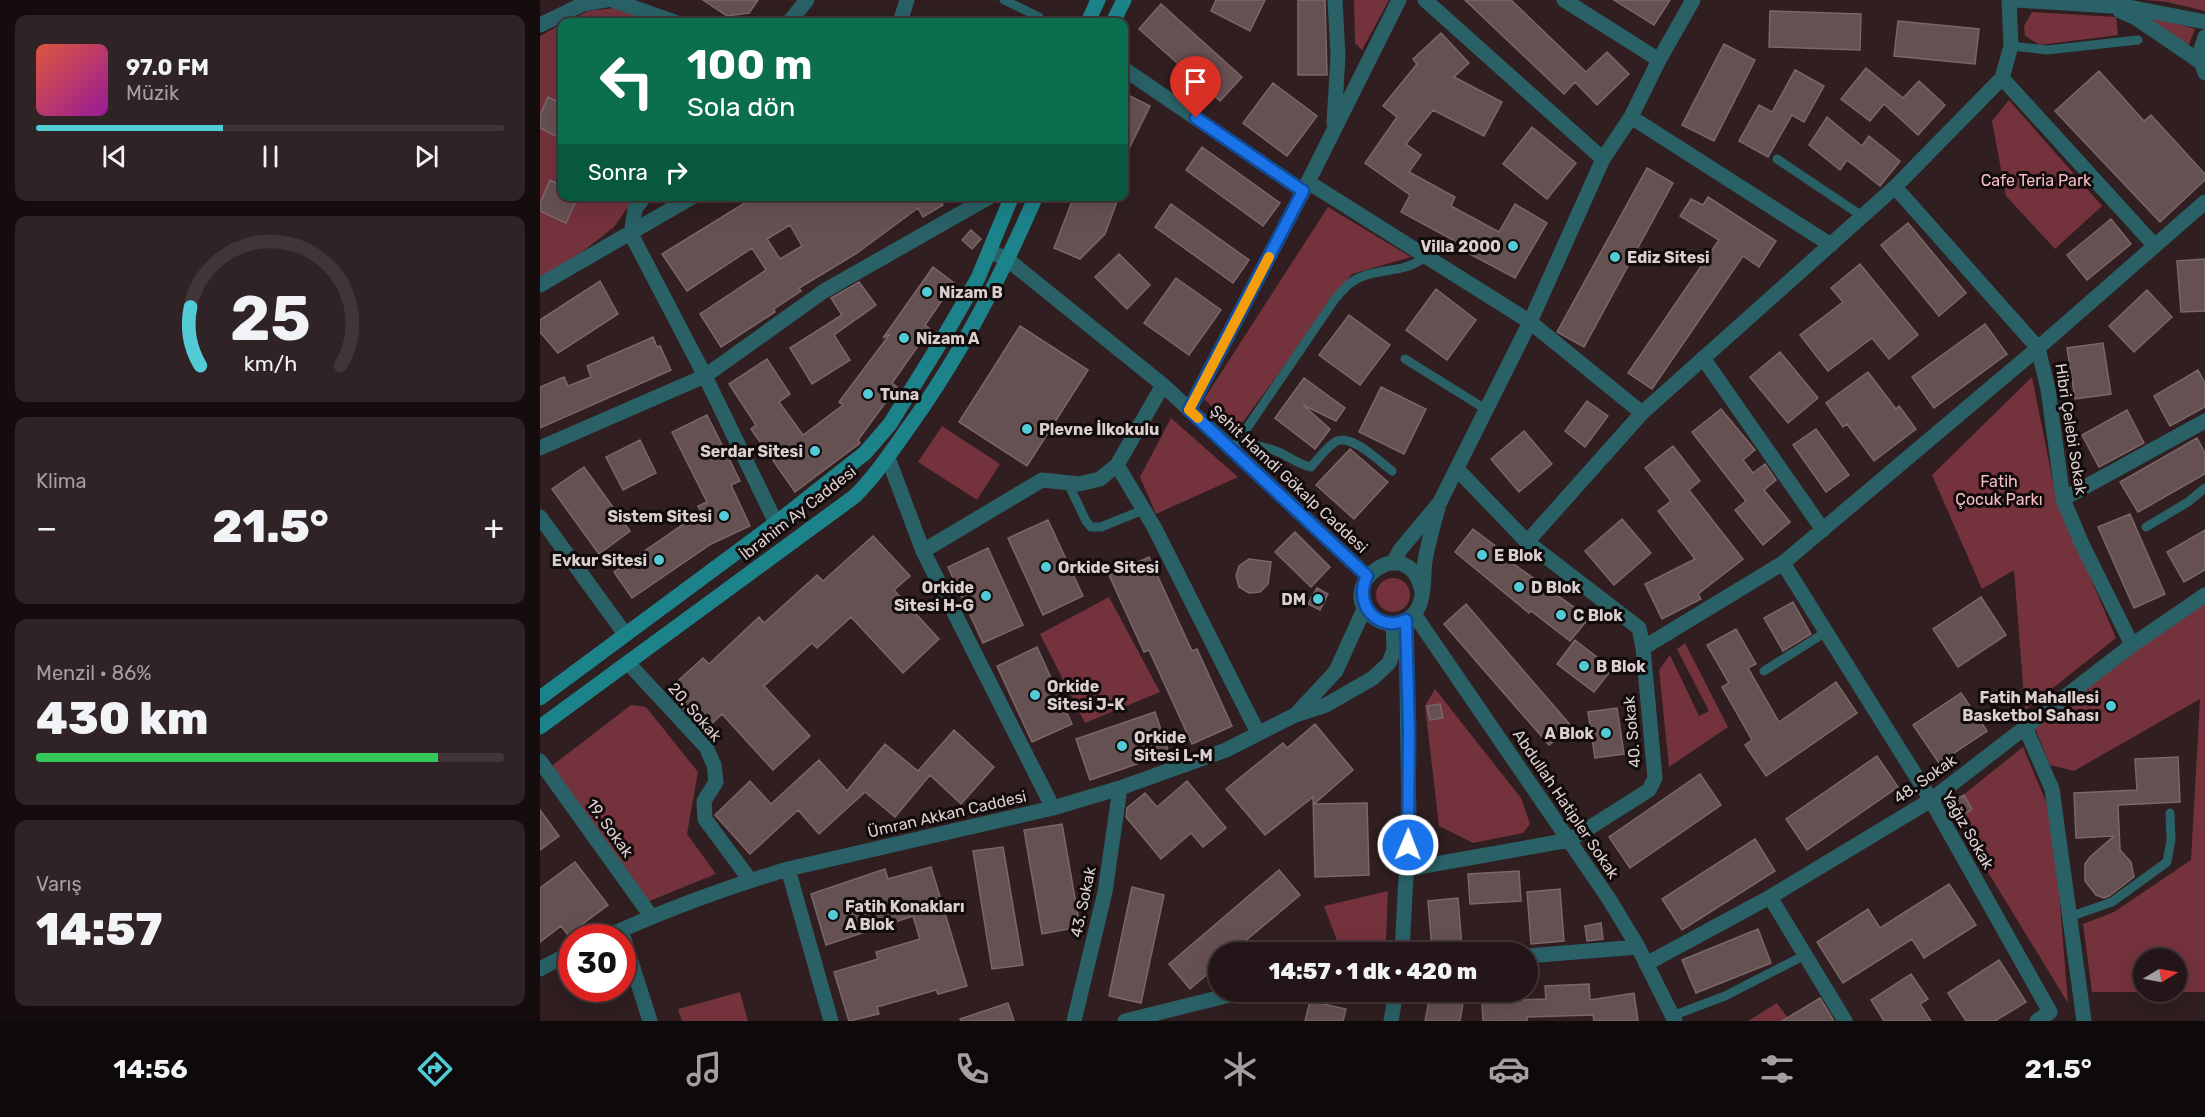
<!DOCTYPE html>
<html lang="tr">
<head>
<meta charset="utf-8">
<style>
  body { margin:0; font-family:Rubik,sans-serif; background:#302325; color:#f1f3f6; height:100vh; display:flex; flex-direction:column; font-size:22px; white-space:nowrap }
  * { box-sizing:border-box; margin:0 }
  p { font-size:20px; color:#a39fa2 }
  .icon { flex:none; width:33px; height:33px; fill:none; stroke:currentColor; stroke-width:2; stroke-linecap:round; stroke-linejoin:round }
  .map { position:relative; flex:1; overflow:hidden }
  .drawer { display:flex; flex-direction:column; gap:15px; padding:15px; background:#140c0d; width:540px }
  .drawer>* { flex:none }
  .top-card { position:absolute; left:18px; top:18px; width:570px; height:183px; border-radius:12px; box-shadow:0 6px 24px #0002,0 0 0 2px #413537; background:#0b6e4f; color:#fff; overflow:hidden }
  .needle { width:39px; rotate:80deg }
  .buttons { position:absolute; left:1593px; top:948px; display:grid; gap:12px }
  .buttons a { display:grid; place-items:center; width:54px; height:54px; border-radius:50%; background:#241618; box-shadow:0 6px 24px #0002,0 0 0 2px #413537; font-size:30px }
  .speed { position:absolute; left:18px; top:924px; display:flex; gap:12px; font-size:30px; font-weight:700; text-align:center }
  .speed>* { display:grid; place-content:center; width:78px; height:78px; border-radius:50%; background:#241618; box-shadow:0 6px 24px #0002,0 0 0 2px #413537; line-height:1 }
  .speed .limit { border:9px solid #d22; background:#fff; color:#111 }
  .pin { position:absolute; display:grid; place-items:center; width:51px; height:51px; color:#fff; margin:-62px -26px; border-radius:50% 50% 50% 0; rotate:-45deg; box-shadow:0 0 6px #0007 }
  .pin .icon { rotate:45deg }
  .me { position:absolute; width:66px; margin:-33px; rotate:1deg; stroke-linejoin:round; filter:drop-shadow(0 0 4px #0008) }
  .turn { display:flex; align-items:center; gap:21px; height:126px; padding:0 30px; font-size:27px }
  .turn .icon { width:78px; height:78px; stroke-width:2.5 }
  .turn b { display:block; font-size:42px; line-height:51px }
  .then { display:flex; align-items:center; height:57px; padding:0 30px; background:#0003; gap:12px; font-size:22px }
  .big { font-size:45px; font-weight:800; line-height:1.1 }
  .drawer .widget { flex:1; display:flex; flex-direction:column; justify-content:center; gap:9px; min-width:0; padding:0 21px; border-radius:12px; background:#302325 }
  .drawer .dial { align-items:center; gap:0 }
  .dial svg { height:156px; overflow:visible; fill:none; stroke:#413537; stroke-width:7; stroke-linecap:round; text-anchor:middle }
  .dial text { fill:#f1f3f6; stroke:none }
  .song { display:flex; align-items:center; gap:18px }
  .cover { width:72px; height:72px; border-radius:9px; background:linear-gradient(135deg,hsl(10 70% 55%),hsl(300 70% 35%)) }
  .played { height:6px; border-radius:3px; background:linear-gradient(90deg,#52cbd7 40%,#413537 40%) }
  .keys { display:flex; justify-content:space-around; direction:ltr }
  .heat { display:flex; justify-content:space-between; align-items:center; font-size:33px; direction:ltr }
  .charge { height:9px; border-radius:4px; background:linear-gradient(90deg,#34c759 86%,#413537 0) }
  .trip { position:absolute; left:668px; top:942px; width:330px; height:60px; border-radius:30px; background:#241618; box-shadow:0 6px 24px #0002,0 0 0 2px #413537; font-weight:800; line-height:60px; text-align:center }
  .dock { display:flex; height:96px; justify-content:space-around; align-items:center; background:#0e090a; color:#a39fa2 }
  .dock .icon { width:42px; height:42px }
  .dock .current { color:#52cbd7 }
  .dock b { font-size:27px; color:#f1f3f6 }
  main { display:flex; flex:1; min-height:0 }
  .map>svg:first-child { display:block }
</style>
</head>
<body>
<main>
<section class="drawer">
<div class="widget">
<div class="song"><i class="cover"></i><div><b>97.0 FM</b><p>Müzik</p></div></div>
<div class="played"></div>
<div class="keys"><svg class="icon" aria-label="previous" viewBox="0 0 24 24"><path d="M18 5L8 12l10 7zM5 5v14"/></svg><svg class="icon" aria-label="pause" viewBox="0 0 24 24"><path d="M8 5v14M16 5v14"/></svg><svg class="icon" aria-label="next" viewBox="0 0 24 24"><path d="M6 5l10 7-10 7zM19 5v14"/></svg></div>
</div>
<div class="widget dial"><svg viewBox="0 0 100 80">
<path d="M14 69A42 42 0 1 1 86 69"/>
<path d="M14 69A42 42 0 0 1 9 39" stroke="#52cbd7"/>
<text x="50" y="56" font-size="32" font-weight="700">25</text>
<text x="50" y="72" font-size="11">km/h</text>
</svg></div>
<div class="widget"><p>Klima</p>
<div class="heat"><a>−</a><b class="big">21.5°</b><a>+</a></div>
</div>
<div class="widget"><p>Menzil · 86%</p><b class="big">430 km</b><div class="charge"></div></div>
<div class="widget"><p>Varış</p><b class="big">14:57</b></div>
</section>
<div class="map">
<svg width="1665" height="1021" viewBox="0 0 1665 1021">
  <rect width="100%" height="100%" fill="#301e20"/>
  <path fill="#74323d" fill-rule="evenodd" d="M814 0H849L822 50 815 43Z
    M1606 0H1665V11L1627 2Z
    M74 8 115 22H26L48 11Z
    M1492 12 1576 17 1578 35 1500 45 1485 36 1484 26Z
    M1599 13 1655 29 1648 47Z
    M22 24V196L95 197 74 227 0 285V36Z
    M1469 100 1562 206 1515 249 1466 196 1452 121Z
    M788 207 871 257 812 274 697 430 664 399Z
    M1492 377 1516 497 1576 638 1485 710 1474 570 1442 589 1392 475Z
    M631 418 698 477 616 514 600 477Z
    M402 426 460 464 437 500 378 462Z
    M836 595a17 17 0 1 1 34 0a17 17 0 1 1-34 0Z
    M569 597 620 692 545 723 500 634Z
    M1665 603V992H1552L1543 924 1574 912 1651 860 1660 699 1534 771 1510 765 1494 726 1637 618ZM1604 958H1636V992H1604Z
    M1145 643 1188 727 1129 767 1119 670 1130 655 1159 716 1169 711 1137 649Z
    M895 689 981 798 990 824 983 833 933 843 899 826 885 706Z
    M91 705 106 707 158 772 147 834 176 874 107 902 9 768Z
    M1483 747 1513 818 1528 1003 1408 807Z
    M848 891 846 940C828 957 803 953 780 952L799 946 784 906Z
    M200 992 208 1021H142L138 1009Z
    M1237 1003 1250 1021H1208Z"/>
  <path fill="#655052" stroke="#7b6668" stroke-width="1.5" fill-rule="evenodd" d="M163 0H218L209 13 187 16Z
    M676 0H725L710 31 671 11Z
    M758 0H785L787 75H758Z
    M925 0H971L1046 72 1067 52 1089 74 1057 105 1035 82 1024 94Z
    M1074 0H1130L1114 25Z
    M621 4 702 77 680 101 599 29Z
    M1230 11 1321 14 1320 50 1229 47Z
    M1358 21 1439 29 1435 64 1354 56Z
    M901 33 929 63 914 77 962 102 944 136 893 110 866 144 881 155 869 172 915 197 911 206 959 232 975 204 1007 223 975 278 911 244 913 240 861 212 870 195 825 163 857 117 843 106 877 64 873 59Z
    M1184 44 1215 60 1174 141 1142 125Z
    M1326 68 1363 98 1379 81 1405 105 1378 135 1344 104 1330 121 1301 99Z
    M1255 70 1284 86 1264 122 1252 115 1228 157 1199 141 1219 105 1232 112Z
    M1559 71 1604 121 1611 115 1665 174V180L1620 222 1515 111Z
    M733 83 777 116 747 156 703 123Z
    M584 93 610 106 584 159Z
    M8 97 22 104V139L0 128V115Z
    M1287 117 1322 146 1329 136 1360 161 1340 186 1307 160 1300 170 1269 145Z
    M992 127 1036 163 1007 199 963 164Z
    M662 147 740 203 723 226 646 170Z
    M1107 168 1133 183 1044 347 1017 332Z
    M10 180 22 186V196H38L26 223 0 211V203Z
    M216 196H398L403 205 383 217 378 208 317 253 259 288 261 291 234 309 235 312 181 347 160 314 226 270 212 248 147 291 122 254ZM250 225 262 246 240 259 227 239Z
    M534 196H579L565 234 540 259 514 248Z
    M1168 197 1236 241 1219 267 1203 256 1112 389 1088 373 1179 240 1140 216 1151 199 1163 205Z
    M631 204 709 260 693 283 615 227Z
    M1571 219 1591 244 1547 280 1527 255Z
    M1368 223 1426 293 1399 316 1341 245Z
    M431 230 441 239 432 249 422 240Z
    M579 254 610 285 587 309 555 277Z
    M1665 259V311L1641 312 1637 261Z
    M1320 264 1378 335 1349 359 1332 338 1288 371 1260 335 1303 302 1291 288Z
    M393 267 414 283 385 325 390 329 352 383 357 387 318 440 320 443 255 492 211 429 216 425 189 384 227 359 250 394 239 402 263 435 303 405 299 402 350 334 343 338Z
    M636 278 681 310 649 355 604 323Z
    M60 281 78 314 18 353 0 332V320Z
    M319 282 336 305 294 335 310 360 272 384 250 348 302 315 291 298Z
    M896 289 936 320 907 360 866 330Z
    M1607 290 1632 317 1594 352 1569 326Z
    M809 315 850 345 820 385 779 355Z
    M1445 324 1467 354 1394 408 1372 377Z
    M480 326 548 370 487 466 419 422Z
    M113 337 117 347 120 346 131 370 0 428V387L24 377 28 386 51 377 47 366Z
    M1563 343 1571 394 1535 399 1527 348Z
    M1240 352 1278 398 1248 423 1210 377Z
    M1658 370 1665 383V407L1630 426 1614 396Z
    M1328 372 1356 409 1359 406 1376 429 1334 461 1307 424 1303 427 1286 403Z
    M764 378 805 408 796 421 763 405 790 429 775 449 735 418Z
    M841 387 886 409 864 454 819 432Z
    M1047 401 1068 416 1045 447 1025 431Z
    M1181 409 1215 450 1203 460 1213 473 1225 464 1236 480 1224 490 1250 522 1223 545 1195 510 1206 501 1152 432Z
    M1587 410 1604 443 1559 467 1542 435Z
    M167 415 200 481 191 485 210 526 171 544 92 598 74 572 161 512 158 506 167 502 132 432Z
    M1276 429 1309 475 1286 492 1253 445Z
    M984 431 1012 464 979 492 951 459Z
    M1657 438 1665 453V474L1598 512 1580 482Z
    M100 440 116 473 83 490 66 457Z
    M1133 446 1160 481 1149 490 1203 559 1158 594 1161 599 1122 619 1105 584 1155 559 1118 511 1131 501 1105 468Z
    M810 449 848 482 814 519 776 485Z
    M44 467 90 531 59 554 12 489Z
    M1590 514 1625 594 1594 608 1558 527Z
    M1082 519 1111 553 1074 585 1045 551Z
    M508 520 543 596 503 615 468 538Z
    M933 529 970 557 968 560 1049 618 1030 641 991 611 989 613 915 552Z
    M1665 530V570L1644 582 1627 552Z
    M755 532 790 567 771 587 735 552Z
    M333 536 370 576 354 590 399 639 363 673 311 617 277 648 272 643 224 686 270 736 233 770 182 714 164 731 127 691 163 658 169 664 219 617 224 623 277 575 283 581Z
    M448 548 483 625 443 643 408 567Z
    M609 557 652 651 657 649 692 726 652 744 609 650 604 652 569 575Z
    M709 559 731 562 728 584 720 592 709 593 699 587 696 576 699 566Z
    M777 588 788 594 780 610 768 604Z
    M1441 597 1466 635 1418 667 1393 629Z
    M1253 602 1271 634 1243 651 1224 618Z
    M926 604 1032 727 1009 745 904 624Z
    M1196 629 1216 664 1208 668 1239 722 1296 682 1317 713 1226 776 1205 745 1212 740 1182 687 1189 683 1167 645Z
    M1035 640 1072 669 1054 692 1017 664Z
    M497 647 532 724 492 742 457 666Z
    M1421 693 1447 731 1399 763 1373 725Z
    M900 704 903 718 890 720 887 706Z
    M1077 708 1084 754 1055 758 1048 712Z
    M615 712 629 753 550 780 536 739Z
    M775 724 813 770 774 804 827 803 829 875 775 877 773 797 725 835 686 789 743 743 747 748Z
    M414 730 454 767 421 804 390 775 355 817 325 792 279 834 258 810 210 854 175 815 210 781 231 804 279 760 307 791 345 744 378 771Z
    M1337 756 1358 787 1267 850 1246 819Z
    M1638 757 1640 802 1578 805 1580 850 1591 862 1594 877 1569 896 1564 898 1556 895 1545 881V864L1550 857 1574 836 1536 838 1534 793 1597 790 1595 759Z
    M1160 774 1181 805 1090 868 1069 837Z
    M647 781 686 828 663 847 651 833 621 859 586 817 587 808 605 793 617 807Z
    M1424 795 1432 809 1422 816 1413 801Z
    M0 810 19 836 0 850Z
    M522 824 540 927 502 934 484 830Z
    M1215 839 1235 871 1142 930 1122 899Z
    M463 847 483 965 452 969 433 851Z
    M35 862 68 905 28 935 21 926 0 942V888Z
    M391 867 427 986 398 994 396 990 337 1007 339 1014 309 1021 294 972 338 959 336 952 380 939 373 916 286 945 271 894 345 869 348 879Z
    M739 870 760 895 692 952H678V965L650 989 629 964Z
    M979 871 981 901 930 904 928 874Z
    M1409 884 1436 925 1384 958 1372 939 1303 983 1277 942 1328 909 1340 928Z
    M592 887 624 895 601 1003 569 996Z
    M1020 889 1024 941 991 944 987 892Z
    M918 898 922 947 892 950 888 901Z
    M1061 923 1063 939 1047 941 1045 926Z
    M1218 929 1231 963 1156 993 1142 960Z
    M1459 960 1486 1002 1455 1021H1426L1408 993Z
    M1371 974 1388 999 1380 1004 1391 1021H1344L1331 1000Z
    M1049 984 1050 1000 1094 993 1098 1021H1054L1053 1015 987 1017V1021H943L942 1001 1006 999 1005 986Z
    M890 996 923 1003 920 1021H885Z
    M1280 998 1294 1021H1242Z
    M770 1001 806 1009 803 1021H765Z
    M468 1003 474 1021H421L420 1019Z"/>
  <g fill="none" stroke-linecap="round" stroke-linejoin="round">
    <path stroke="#296166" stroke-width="9" d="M464 0 499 17
      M1471 46 1507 50 1598 40
      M1237 159 1322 216
      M865 359 947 410
      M700 439C712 446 723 446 736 451 749 456 757 464 771 467 778 459 786 448 795 442 810 432 840 462 852 471
      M692 450 795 299C802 291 810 281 821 277 842 268 868 273 885 256
      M528 483 546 521 551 527H561L603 510
      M1606 527 1648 502 1665 488
      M1224 671 1286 632
      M1529 917 1572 902 1627 862 1631 840 1630 813
      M1132 1016 1185 996 1265 955"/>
    <path stroke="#296166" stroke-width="15" d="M72 0 135 22
      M885 0 1063 159
      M1024 0 1119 60
      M1476 0 1588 7 1665 22
      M1580 11 1596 18 1659 61
      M249 22 267 0
      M360 22 367 0
      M0 25 43 4 66 0
      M1665 37 1659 55 1665 73
      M584 69 763 191
      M1462 78 1615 246
      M1091 117 1291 245
      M794 123 798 55 795 0
      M768 182 990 322 1102 413
      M1355 187 1498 348 1508 389 1523 499 1541 542 1592 645
      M105 196 95 209 91 234 165 376 236 523
      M450 251 468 260 623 385 827 576
      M0 285 154 196
      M1163 358 1283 530
      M649 410 768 182 859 0
      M0 448 165 376 284 291 451 196
      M348 458 383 551 513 808
      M577 465 614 527 718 733
      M917 469 987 542 1099 628 1103 648 1243 563 1498 348 1665 202
      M1523 499 1665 421
      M0 517 85 634
      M987 542 1102 413 1355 187 1462 78 1471 46 1469 0
      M383 551 502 480 539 484 560 479 577 465 623 385
      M853 563 860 550 900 502 990 322 1063 159 1091 117 1119 60 1153 0
      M1243 563 1391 800 1510 1012 1497 1021
      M882 592C869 526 788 589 836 619 845 625 858 625 867 620 872 616 877 612 879 606 885 593 883 575 885 561 888 543 893 526 898 508
      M874 614 1069 899 1098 947 1135 1021
      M89 664 166 747 174 765 176 782 164 801 165 819 210 880
      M757 713 796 671 825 607
      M1485 727 1512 789 1544 1021
      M0 761 111 916
      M248 869 291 1021
      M867 869 1030 840 1109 790 1115 778 1103 648
      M1230 897 1305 1021
      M81 930 110 1021
      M64 938C124 910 185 888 248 869L513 808 580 788 686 750 755 715 786 705 833 678 849 663 854 650 853 624
      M862 952 869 821 866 620
      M987 956 1098 947
      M1106 964 1230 897 1391 800 1592 645 1665 595
      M0 969 32 952
      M534 1021 565 892 580 788
      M585 1021 702 992
      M851 1021 856 992"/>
    <path stroke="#1c838b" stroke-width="15" d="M548 22 558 0
      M573 22 584 0
      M0 698 236 523 325 453 350 424 402 340 438 278 472 196
      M0 727 315 496C337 474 353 449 371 424 422 353 461 277 496 196"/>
  </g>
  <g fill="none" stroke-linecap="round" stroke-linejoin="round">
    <g stroke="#114b97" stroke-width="15">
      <path id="route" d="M656 118 763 191 649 410 827 576C813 603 837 633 866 620L869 731 868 845"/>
    </g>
    <use href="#route" stroke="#1a73e8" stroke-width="10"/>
    <path stroke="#f59e0b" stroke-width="10" d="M658 418 649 410 729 257"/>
  </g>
  <g fill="#52cbd7" stroke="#120b0b" stroke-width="2">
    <circle cx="973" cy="246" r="6"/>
    <circle cx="1075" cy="257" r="6"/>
    <circle cx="387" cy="292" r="6"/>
    <circle cx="364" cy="338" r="6"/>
    <circle cx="328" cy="394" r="6"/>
    <circle cx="487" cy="429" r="6"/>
    <circle cx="275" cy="451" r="6"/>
    <circle cx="184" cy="516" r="6"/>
    <circle cx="942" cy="555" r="6"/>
    <circle cx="119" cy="560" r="6"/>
    <circle cx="506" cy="567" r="6"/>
    <circle cx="979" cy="587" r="6"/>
    <circle cx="446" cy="596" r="6"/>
    <circle cx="778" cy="599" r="6"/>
    <circle cx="1021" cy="615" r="6"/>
    <circle cx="1044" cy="666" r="6"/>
    <circle cx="495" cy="695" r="6"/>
    <circle cx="1571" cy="706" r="6"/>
    <circle cx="1066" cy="733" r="6"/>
    <circle cx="582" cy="746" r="6"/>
    <circle cx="293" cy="915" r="6"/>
  </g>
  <g text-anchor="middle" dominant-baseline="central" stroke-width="6" stroke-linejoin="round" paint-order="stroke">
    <g font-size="16" fill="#f6bec4" stroke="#120b0b">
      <text x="1496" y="180">Cafe Teria Park</text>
      <text x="1459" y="481">Fatih<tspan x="1459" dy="18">Çocuk Parkı</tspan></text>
    </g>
    <g font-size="16" font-weight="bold" fill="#dccfd0" stroke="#120b0b" text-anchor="start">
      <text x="961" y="246" text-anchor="end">Villa 2000</text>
      <text x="1087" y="257">Ediz Sitesi</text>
      <text x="399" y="292">Nizam B</text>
      <text x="376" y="338">Nizam A</text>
      <text x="340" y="394">Tuna</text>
      <text x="499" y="429">Plevne İlkokulu</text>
      <text x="263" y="451" text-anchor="end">Serdar Sitesi</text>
      <text x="172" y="516" text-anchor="end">Sistem Sitesi</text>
      <text x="954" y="555">E Blok</text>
      <text x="107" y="560" text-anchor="end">Evkur Sitesi</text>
      <text x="518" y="567">Orkide Sitesi</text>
      <text x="434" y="587" text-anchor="end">Orkide<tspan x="434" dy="18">Sitesi H-G</tspan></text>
      <text x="991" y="587">D Blok</text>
      <text x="766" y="599" text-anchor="end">DM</text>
      <text x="1033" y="615">C Blok</text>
      <text x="1056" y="666">B Blok</text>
      <text x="507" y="686">Orkide<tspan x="507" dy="18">Sitesi J-K</tspan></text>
      <text x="1559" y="697" text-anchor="end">Fatih Mahallesi<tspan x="1559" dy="18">Basketbol Sahası</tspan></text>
      <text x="1054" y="733" text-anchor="end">A Blok</text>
      <text x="594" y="737">Orkide<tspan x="594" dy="18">Sitesi L-M</tspan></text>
      <text x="305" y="906">Fatih Konakları<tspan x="305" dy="18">A Blok</tspan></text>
    </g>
    <g font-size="16" fill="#dccfd0" stroke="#120b0b">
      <text transform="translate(1531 429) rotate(81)">Hibri Çelebi Sokak</text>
      <text transform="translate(749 479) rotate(43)">Şehit Hamdi Gökalp Caddesi</text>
      <text transform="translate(258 513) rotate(-38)">İbrahim Ay Caddesi</text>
      <text transform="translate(155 712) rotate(49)">20. Sokak</text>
      <text transform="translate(1092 732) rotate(-95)">40. Sokak</text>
      <text transform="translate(1385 779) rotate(-35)">48. Sokak</text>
      <text transform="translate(1026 804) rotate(56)">Abdullah Hatipler Sokak</text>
      <text transform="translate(407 814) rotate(-13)">Ümran Akkan Caddesi</text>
      <text transform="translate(70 828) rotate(54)">19. Sokak</text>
      <text transform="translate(1428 830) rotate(60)">Yağız Sokak</text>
      <text transform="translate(543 902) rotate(-78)">43. Sokak</text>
    </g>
  </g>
</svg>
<div class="buttons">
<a><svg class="needle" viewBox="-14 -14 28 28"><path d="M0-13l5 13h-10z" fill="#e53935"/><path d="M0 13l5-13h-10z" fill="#a39fa2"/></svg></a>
</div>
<div class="speed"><div class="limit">30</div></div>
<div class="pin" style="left:656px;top:118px;background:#d93025"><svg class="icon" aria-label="arrive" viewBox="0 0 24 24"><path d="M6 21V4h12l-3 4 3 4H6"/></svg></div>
<svg class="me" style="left:868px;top:845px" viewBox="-20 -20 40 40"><circle r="17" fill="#1a73e8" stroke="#fff" stroke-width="3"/><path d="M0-11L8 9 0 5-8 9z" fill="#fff"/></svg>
<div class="trip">14:57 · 1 dk · 420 m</div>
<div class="top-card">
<div class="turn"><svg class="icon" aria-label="left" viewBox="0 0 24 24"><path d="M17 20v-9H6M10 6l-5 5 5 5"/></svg><div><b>100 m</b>Sola dön</div></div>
<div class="then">Sonra<svg class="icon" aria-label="right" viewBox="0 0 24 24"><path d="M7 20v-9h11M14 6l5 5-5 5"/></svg></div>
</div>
</div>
</main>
<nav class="dock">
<b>14:56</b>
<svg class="icon current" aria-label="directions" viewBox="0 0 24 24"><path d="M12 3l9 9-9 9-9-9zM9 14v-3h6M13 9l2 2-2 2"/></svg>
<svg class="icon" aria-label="music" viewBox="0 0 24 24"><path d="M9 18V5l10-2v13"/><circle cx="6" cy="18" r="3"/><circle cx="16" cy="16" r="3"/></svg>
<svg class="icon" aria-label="phone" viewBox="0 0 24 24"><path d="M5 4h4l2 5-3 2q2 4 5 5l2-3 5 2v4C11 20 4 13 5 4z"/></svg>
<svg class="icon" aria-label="climate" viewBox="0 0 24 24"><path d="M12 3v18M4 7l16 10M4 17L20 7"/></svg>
<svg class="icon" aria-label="car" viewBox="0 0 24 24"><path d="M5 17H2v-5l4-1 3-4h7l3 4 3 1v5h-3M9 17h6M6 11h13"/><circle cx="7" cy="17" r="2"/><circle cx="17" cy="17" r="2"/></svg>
<svg class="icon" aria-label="filters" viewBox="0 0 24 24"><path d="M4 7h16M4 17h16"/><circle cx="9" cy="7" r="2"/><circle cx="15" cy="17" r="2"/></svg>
<b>21.5°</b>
</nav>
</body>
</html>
